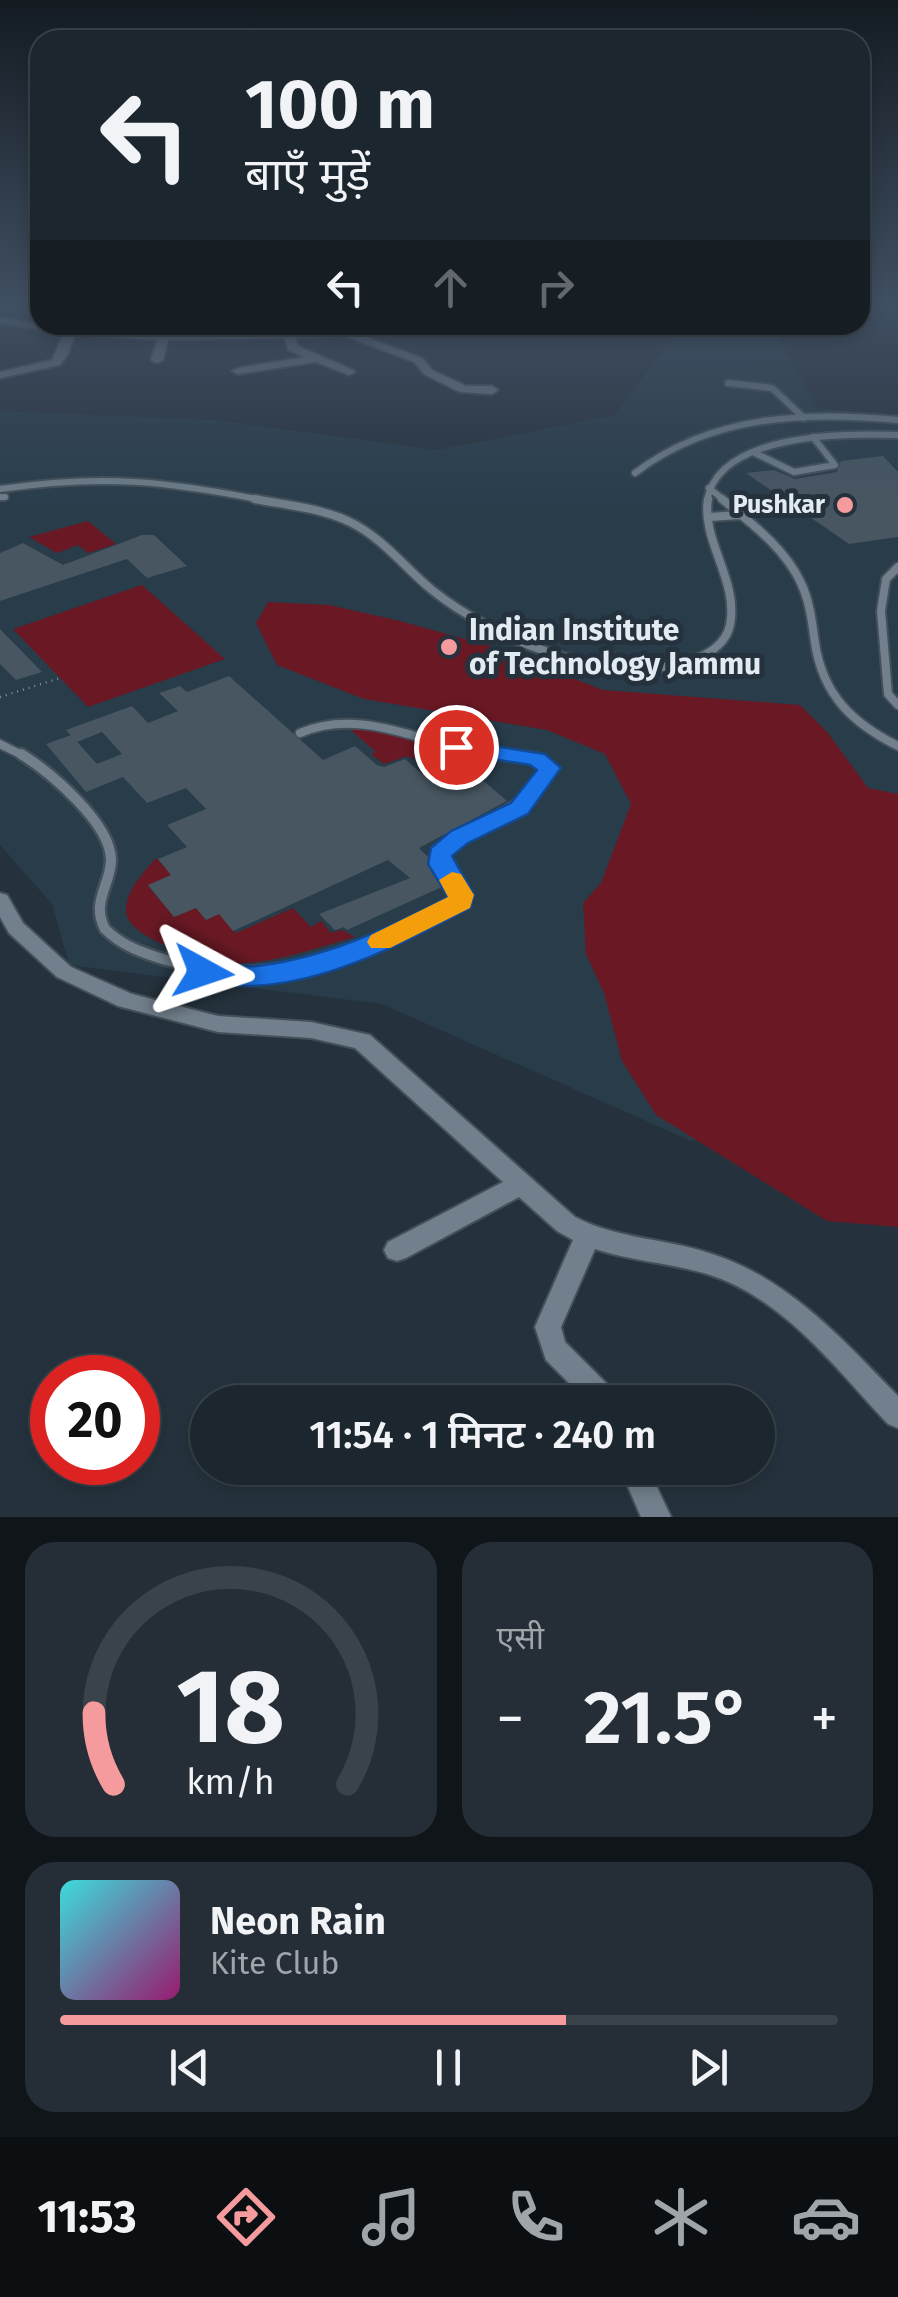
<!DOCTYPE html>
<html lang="hi">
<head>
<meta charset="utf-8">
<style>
  body { margin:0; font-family:"Fira Sans","Noto Sans Devanagari",sans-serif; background:#252e36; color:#f1f3f6; height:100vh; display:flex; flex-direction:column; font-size:38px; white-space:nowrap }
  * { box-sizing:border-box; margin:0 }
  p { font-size:32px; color:#a0a5aa }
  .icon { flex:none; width:55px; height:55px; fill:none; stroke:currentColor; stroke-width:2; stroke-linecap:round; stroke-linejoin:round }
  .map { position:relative; height:1517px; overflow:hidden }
  .side { display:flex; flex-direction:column; gap:25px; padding:25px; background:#0f1519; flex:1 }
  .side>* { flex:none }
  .top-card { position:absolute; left:30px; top:30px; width:840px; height:305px; border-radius:30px; box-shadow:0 5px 15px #0003,0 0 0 2px #3a434a; background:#1c262e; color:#f1f3f6; overflow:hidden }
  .speed { position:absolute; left:30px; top:1355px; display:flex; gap:20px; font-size:50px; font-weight:700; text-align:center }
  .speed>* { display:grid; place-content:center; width:130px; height:130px; border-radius:50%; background:#1c262e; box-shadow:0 5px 15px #0003,0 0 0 2px #3a434a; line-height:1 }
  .speed .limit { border:15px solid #d22; background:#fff; color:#111 }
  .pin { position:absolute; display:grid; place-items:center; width:85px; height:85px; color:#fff; margin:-42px; border:5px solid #fff; border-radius:50%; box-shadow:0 2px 10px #0007 }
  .me { position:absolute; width:110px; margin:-55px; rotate:95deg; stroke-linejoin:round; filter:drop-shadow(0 0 8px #0008) }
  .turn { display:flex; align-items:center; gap:35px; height:210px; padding:0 50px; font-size:45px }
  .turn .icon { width:130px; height:130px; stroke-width:2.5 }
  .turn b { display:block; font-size:70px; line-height:85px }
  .lanes { display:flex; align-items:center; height:95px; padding:0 50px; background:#0003; justify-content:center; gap:50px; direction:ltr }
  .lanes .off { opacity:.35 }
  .big { font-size:75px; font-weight:600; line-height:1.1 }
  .side .widget { flex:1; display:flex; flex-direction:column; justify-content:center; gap:15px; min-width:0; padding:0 35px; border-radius:30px; background:#252e36 }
  .side .dial { align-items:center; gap:0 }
  .dial svg { height:260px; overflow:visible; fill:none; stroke:#3a434a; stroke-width:7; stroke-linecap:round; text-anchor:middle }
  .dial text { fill:#f1f3f6; stroke:none }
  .song { display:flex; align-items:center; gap:30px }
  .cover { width:120px; height:120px; border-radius:15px; background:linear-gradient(135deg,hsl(180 70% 55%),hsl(320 70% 35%)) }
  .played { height:10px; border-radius:5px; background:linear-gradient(90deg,#f59b9d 65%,#3a434a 65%) }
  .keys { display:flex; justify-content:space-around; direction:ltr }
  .heat { display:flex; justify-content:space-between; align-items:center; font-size:55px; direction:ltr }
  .side .tiles { flex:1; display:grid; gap:25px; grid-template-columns:1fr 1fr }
  .widget:last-child { grid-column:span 2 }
  .trip { position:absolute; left:190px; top:1385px; width:585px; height:100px; border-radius:50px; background:#1c262e; box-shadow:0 5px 15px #0003,0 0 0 2px #3a434a; font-weight:600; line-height:100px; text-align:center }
  .menu { display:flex; height:160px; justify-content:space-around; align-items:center; background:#0b0f12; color:#a0a5aa }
  .menu .icon { width:70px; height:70px }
  .menu .active { color:#f59b9d }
  .menu b { font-size:45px; color:#f1f3f6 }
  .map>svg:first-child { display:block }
</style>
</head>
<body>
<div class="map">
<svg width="898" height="1517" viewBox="0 0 898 1517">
  <rect width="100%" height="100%" fill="#25323d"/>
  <path fill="#283c4a" d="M772 327 818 408 898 415V1146L689 1140 382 1004 69 965 52 904 0 845V411L215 420 437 450 615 415 672 337Z"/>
  <path fill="#6a1924" d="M88 521 116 544 88 553 78 545 57 553 29 537Z
    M142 585 225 659 88 707 13 629Z
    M268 602 329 605 400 621 490 646 603 690 800 705 828 733 868 788 898 794V1227L827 1221 656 1115 622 1061 604 993 586 954 583 903 601 883 631 804 605 754 547 730 364 699 277 665 256 623Z
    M346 726 403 733 449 749 412 759 407 756 384 764 371 754 376 752Z
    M156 858 172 875 148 886 174 917 196 908 206 920 219 914 236 933 293 908 311 927 321 921 331 933 342 930 355 937C319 947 279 962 241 963 214 963 129 942 126 912 125 891 144 872 156 858Z"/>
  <path fill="#475661" d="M883 456 898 472V537L849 544 746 473 774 470 795 479 837 472 841 461Z
    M142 535H154L187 566 147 578 127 559 0 601V553L23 543 63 565Z
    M0 629 42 672 16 680 0 664Z
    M229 676 323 760 355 746 377 765 384 767 405 759 422 774 436 768 455 786 478 776 507 801 419 848 434 863 444 886 347 930 344 927 335 930 319 914 410 878 388 860 233 931 219 914 206 920 196 908 174 917 148 885 171 875 158 859 187 847 167 825 206 809 186 788 147 803 123 777 86 792 46 744 71 735 97 764 122 754 102 732 77 742 66 730 132 706 148 723 178 711 159 693 180 686 187 692Z"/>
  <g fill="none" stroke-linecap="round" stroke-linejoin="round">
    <g stroke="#445059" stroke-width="10">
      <path id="service-far2" d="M728 383 772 388 804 418
        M755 453 794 472 835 465 813 437
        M635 473C711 415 806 411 898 420
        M709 488 725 501
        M0 489C103 474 166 481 267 501
        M0 497H5
        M707 501C718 433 845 433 898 435"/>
    </g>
    <g stroke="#445059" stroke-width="12">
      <path id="service-far1" d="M255 499C286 505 321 508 350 522 383 538 404 567 432 590 492 638 602 684 679 664 700 659 725 648 730 625 739 581 701 540 708 499
        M722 499C751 523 785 548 801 583 810 602 812 622 815 643 823 695 852 723 898 746
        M709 517 740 515
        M898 567 886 579 881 611 888 694 898 705
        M300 733C355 709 411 737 466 750 484 753 503 755 521 757
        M0 744 26 757"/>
    </g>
    <g stroke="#445059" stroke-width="15">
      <path id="service" d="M21 754C50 772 112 824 111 861 110 886 91 902 105 929 122 946 143 953 166 960 250 986 328 965 406 930 424 922 445 914 461 902L439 853C480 815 517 823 549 768L537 759 501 754"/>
    </g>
    <g stroke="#445059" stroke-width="4">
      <path id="minor" d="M0 317 40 325H79L80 328 153 333 164 331 169 334C206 334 263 341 296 327L301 331 419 325 414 328 358 334 422 358 432 370 466 386H492L498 390 492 394 460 392 424 374 414 362 342 335 295 338 298 346 353 370 355 372 349 375 316 362 238 374 232 371 238 368 305 357 289 350 284 338 168 340 163 360 157 363 151 360 157 340 75 334 68 354 60 365 0 378V372L52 360 64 333 0 323Z
        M828 325H840V326L835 329Z
        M0 893 7 895 23 923 71 967 132 994 218 1016 311 1022 370 1035 575 1217C617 1239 664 1238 709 1253 789 1278 841 1338 898 1396V1428L888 1424C836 1369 783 1297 707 1274 670 1263 631 1261 595 1249L561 1327 565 1342 606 1383 618 1402H588L546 1360 535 1327 573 1240 557 1231 519 1197 406 1258 397 1261 388 1258 384 1250 388 1242 503 1182 355 1048 311 1038 218 1032 118 1006 57 977 9 933 0 917Z
        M620 1468H648L671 1517H641Z"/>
    </g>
    <path stroke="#848f98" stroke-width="2.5" stroke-dasharray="1 5" stroke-linecap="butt" d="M0 697 60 678"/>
    <use href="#service-far2" stroke="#71808c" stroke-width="6"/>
    <use href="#service-far1" stroke="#71808c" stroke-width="8"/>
    <use href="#service" stroke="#71808c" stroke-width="10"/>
    <use href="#minor" fill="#71808c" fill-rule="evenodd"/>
  </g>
  <linearGradient id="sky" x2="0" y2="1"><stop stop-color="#141c22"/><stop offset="0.59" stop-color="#404f62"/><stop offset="1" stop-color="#404f62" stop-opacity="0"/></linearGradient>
  <rect width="898" height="516" fill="url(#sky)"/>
  <path fill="#1a73e8" stroke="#114b97" stroke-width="2.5" d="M456 740 545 754 561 768 528 814 468 843 452 856 474 895 470 908C391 950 285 1006 193 979L189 972 193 965C214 959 235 968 256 966 325 958 387 929 448 897L428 864 431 848 451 831 511 803 537 770 530 765 448 752 445 747 448 742Z"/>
  <path fill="#f59e0b" d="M452 872 461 874 474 895 470 908 390 948H371L367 942 371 935 448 897 439 880Z"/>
  <g fill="#f59b9d" stroke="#25323d" stroke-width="4">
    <circle cx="845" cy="505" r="10"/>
    <circle cx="449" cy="647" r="10"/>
  </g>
  <g text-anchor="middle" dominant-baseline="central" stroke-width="10" stroke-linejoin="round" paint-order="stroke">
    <g font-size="25" font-weight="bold" fill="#e2ebf1" stroke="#25323d" text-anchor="end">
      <text x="825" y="505">Pushkar</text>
    </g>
    <g font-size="30" font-weight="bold" fill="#e2ebf1" stroke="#25323d" text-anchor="start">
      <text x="469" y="630">Indian Institute<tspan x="469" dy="34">of Technology Jammu</tspan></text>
    </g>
  </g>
</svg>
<div class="speed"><div class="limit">20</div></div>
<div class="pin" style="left:456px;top:747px;background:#d93025"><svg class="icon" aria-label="arrive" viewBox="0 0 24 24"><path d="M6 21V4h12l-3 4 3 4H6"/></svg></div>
<svg class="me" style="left:203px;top:972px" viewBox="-20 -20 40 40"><path d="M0-17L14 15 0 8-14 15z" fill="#1a73e8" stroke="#fff" stroke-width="4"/></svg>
<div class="trip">11:54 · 1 मिनट · 240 m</div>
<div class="top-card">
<div class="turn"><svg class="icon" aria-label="left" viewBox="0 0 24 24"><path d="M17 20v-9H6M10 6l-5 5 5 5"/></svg><div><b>100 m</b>बाएँ मुड़ें</div></div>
<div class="lanes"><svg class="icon" aria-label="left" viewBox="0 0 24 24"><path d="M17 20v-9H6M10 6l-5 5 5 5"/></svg><svg class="icon off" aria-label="ahead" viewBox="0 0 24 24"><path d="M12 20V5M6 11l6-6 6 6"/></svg><svg class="icon off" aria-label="right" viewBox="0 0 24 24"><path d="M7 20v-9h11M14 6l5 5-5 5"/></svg></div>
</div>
</div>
<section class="side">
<div class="tiles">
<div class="widget dial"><svg viewBox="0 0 100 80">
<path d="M14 69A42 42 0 1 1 86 69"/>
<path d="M14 69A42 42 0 0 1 8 47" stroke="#f59b9d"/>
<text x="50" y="56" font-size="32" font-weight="700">18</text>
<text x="50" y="72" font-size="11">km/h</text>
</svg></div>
<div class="widget"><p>एसी</p>
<div class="heat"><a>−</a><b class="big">21.5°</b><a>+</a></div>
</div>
<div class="widget">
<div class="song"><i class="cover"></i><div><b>Neon Rain</b><p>Kite Club</p></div></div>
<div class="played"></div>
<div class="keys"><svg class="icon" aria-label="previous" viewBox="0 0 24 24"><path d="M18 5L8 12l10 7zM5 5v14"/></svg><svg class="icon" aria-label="pause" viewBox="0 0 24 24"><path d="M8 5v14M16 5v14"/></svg><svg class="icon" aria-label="next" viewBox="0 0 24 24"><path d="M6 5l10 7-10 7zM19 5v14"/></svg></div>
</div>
</div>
</section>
<nav class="menu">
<b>11:53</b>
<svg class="icon active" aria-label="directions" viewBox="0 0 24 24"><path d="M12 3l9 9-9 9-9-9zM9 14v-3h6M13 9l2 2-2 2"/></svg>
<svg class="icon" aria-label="music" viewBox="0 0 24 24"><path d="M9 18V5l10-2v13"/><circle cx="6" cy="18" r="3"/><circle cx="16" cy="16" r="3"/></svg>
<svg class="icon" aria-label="phone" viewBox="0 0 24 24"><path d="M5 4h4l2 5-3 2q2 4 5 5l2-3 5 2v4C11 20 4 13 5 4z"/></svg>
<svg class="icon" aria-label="climate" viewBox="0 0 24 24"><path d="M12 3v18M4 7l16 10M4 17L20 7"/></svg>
<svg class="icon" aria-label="car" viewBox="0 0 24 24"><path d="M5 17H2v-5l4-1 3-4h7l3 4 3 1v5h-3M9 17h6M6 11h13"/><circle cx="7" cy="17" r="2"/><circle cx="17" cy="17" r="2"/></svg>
</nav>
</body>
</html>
